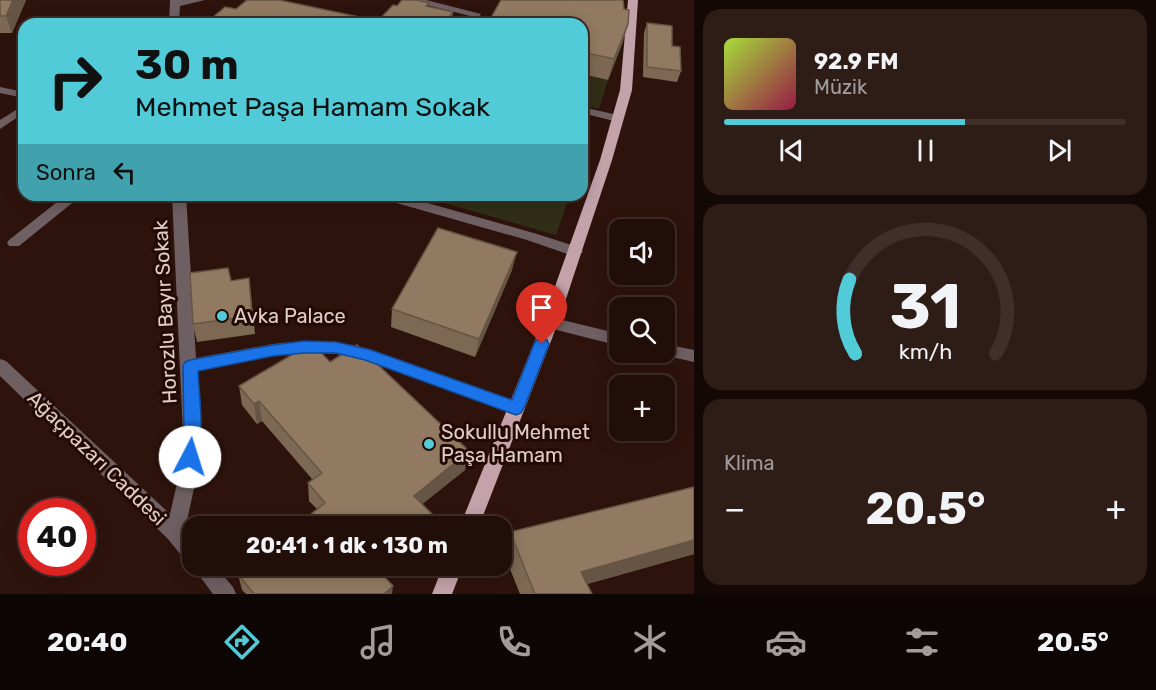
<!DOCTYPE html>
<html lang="tr">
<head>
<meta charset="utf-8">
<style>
  body { margin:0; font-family:Rubik,sans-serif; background:#2e1c17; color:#f1f3f6; height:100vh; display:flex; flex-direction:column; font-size:22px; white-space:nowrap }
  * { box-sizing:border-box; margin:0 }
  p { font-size:20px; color:#a29c9c }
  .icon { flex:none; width:33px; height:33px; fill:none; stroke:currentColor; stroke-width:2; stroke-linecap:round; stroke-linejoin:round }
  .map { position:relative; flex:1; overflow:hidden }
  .panel { display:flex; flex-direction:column; gap:9px; padding:9px; background:#130805; width:462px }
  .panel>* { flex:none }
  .top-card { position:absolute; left:18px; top:18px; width:570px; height:183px; border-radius:18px; box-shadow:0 3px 15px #0003,0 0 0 2px #3f2e2a; background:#52cbd9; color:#111; overflow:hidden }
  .tools { position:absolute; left:609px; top:219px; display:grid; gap:12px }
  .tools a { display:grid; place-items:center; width:66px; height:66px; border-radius:12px; background:#220e09; box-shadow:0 3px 15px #0003,0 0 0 2px #3f2e2a; font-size:30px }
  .speed { position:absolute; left:18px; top:498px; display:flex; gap:12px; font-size:30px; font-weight:700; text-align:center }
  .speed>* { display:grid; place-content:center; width:78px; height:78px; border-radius:50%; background:#220e09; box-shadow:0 3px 15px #0003,0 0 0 2px #3f2e2a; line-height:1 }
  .speed .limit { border:9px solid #d22; background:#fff; color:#111 }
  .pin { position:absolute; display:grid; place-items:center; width:51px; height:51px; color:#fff; margin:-62px -26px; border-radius:50% 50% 50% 0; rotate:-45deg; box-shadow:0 0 6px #0007 }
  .pin .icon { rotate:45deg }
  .me { position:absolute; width:66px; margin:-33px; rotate:5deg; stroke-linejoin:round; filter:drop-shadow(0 0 4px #0008) }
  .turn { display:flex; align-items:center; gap:21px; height:126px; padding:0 18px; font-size:27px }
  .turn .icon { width:78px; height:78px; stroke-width:2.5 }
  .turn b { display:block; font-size:42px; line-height:51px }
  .then { display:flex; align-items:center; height:57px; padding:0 18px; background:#0003; gap:12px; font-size:22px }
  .big { font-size:45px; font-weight:700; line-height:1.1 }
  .panel .widget { flex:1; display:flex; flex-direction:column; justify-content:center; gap:9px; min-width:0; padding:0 21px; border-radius:18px; background:#2e1c17 }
  .panel .dial { align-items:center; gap:0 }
  .dial svg { height:156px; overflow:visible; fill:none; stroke:#3f2e2a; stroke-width:7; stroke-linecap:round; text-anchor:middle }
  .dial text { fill:#f1f3f6; stroke:none }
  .song { display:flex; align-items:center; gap:18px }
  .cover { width:72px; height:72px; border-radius:9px; background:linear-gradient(135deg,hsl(80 70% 55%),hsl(340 70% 35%)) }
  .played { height:6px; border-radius:3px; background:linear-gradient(90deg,#52cbd9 60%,#3f2e2a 60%) }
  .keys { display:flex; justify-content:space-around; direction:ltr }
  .heat { display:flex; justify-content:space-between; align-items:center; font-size:33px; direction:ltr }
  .trip { position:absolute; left:182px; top:516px; width:330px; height:60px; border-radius:18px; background:#220e09; box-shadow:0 3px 15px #0003,0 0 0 2px #3f2e2a; font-weight:700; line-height:60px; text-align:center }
  .menu { display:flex; height:96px; justify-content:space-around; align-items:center; background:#0e0604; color:#a29c9c }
  .menu .icon { width:42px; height:42px }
  .menu .active { color:#52cbd9 }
  .menu b { font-size:27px; color:#f1f3f6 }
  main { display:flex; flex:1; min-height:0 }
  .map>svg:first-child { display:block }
</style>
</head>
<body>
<main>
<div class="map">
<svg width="694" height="594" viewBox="0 0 694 594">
  <rect width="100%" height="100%" fill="#2e130c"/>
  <path fill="#302e17" d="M582 74 608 80 599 109 582 105Z
    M432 195H570L556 235 430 199Z"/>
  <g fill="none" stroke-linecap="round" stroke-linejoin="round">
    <path fill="#6e5f62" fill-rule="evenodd" d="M170 0H205L180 6 179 24H169Z
      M408 0H426L481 14 475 24H465L470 16Z
      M0 87 24 92V98L0 93Z
      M24 105V113L0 129V120Z
      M582 107 622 116 624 118 618 122 582 113Z
      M66 195H82L19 246H9L7 243 9 240Z
      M172 195H186L196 358 273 344 304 341 336 342 366 348 522 403 525 408 522 413 516 415 365 360 336 354 304 353 273 356 197 371 201 434 196 479 185 530 192 538V563L185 560 168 539 0 376V359L6 361 170 514 178 479 183 434Z
      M377 195H399L537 234 581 248 583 252 576 257 527 240 379 198Z
      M550 317 620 334V346L545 327 542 323 545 319Z
      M664 344 694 350V362L658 354 657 352H664Z
      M192 566H215L233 587 236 594H213Z"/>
    <path fill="#c3a2aa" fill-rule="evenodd" d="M628 0H638L632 90 612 160 558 323 479 526H460L542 323 600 160 620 90Z
      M443 566H463L452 594H432Z"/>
  </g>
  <path fill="#7d6953" d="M0 0H26L12 33H0Z
    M501 0 624 9 628 24 622 44 608 80 582 74V24H488Z
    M647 23 672 46 681 71 677 82 643 77 644 33Z
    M512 270 475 357 391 327 392 309Z
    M249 278 255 334 197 342 193 324 231 281Z
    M330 362 465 470 422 504 317 509 309 501 308 483 312 479 262 421 257 424 242 405 239 386Z
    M510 532 694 554 587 584 592 594H520L503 551Z
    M238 574 384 576 392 594H246L242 590Z"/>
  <path fill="#654" d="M13 0H26L12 33 6 16Z
    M453 12 452 24H444Z
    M628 24 622 44 608 80 614 59Z
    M517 252 512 270 475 357 479 339Z
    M249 278 251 296 255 334 252 316Z
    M259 401 262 421 257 424 254 404Z
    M469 451 465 470 411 513 414 496Z
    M436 518 434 526H426Z
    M694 540V554L570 589 581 572Z
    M378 566H396L375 584 376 568Z
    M393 586 392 594H384Z"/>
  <path fill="#917a61" stroke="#654" stroke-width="1.5" d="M0 0H13L6 16H0Z
    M247 0H279L378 21 393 5 397 6 402 0H416L429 3 426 6 453 12 444 24H205L225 7 236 9Z
    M501 0H623L624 9 629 10 628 24 614 59 582 52V24L488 23Z
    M647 23 672 26V46L680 47 681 71 647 67Z
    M582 137 589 139 582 159Z
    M438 228 517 252 479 339 392 309Z
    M228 268 231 281 249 278 252 316 193 324 190 273Z
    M312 343 330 362 357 345 469 451 414 496 436 518 426 526H296L325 503 308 483 322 473 259 401 254 404 239 386Z
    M694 487V540L581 572 592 594H535L510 532Z
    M248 566H378L376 568 393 586 384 594H254L238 574Z"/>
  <path fill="#1a73e8" stroke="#114b97" stroke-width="1.5" d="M542 339 547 340 549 344 524 408 521 413 516 415 365 360 336 353H304L273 356 198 371C199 396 206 439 195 462L190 464 184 462 181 457 184 434 183 366 185 362 190 360 273 345 304 341 336 342 371 350 512 400 534 344 536 340Z"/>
  <g fill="#52cbd9" stroke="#240a04" stroke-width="2">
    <circle cx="222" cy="316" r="6"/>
    <circle cx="429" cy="444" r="6"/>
  </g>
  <g text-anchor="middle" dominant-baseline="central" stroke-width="6" stroke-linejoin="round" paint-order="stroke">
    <g font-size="20" fill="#e1cdc7" stroke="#240a04">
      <text transform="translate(165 312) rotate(-93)">Horozlu Bayır Sokak</text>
      <text transform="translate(97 458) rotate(44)">Ağaçpazarı Caddesi</text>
    </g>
    <g font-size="20" fill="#e1cdc7" stroke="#240a04" text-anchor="start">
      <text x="234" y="316">Avka Palace</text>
      <text x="441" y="432">Sokullu Mehmet<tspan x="441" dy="23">Paşa Hamam</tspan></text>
    </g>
  </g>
</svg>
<div class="tools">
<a><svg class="icon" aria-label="sound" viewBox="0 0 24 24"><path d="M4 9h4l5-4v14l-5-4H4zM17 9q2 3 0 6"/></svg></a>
<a><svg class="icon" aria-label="search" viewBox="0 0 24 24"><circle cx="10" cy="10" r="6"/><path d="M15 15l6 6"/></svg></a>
<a>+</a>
</div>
<div class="speed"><div class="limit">40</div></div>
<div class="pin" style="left:542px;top:344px;background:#d93025"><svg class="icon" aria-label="arrive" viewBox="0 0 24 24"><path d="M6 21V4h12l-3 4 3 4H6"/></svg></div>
<svg class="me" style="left:190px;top:457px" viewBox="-20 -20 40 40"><circle r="19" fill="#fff"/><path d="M0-13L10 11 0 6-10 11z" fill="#1a73e8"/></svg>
<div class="trip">20:41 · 1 dk · 130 m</div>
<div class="top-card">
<div class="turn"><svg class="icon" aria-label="right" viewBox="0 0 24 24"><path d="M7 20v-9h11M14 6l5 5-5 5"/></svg><div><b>30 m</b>Mehmet Paşa Hamam Sokak</div></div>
<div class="then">Sonra<svg class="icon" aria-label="left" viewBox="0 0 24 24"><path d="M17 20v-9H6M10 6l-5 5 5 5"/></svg></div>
</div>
</div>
<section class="panel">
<div class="widget">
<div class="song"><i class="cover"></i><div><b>92.9 FM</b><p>Müzik</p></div></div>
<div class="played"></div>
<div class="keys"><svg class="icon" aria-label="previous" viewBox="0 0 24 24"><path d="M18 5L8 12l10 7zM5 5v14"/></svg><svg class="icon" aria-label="pause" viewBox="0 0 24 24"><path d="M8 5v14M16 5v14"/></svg><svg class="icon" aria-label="next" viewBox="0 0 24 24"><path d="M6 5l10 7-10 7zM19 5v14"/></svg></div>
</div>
<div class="widget dial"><svg viewBox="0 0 100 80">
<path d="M14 69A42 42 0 1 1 86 69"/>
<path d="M14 69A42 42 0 0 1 11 31" stroke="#52cbd9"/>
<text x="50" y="56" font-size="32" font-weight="700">31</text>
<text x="50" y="72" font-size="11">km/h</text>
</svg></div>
<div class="widget"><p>Klima</p>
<div class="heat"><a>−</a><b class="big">20.5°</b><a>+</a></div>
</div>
</section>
</main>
<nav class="menu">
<b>20:40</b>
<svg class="icon active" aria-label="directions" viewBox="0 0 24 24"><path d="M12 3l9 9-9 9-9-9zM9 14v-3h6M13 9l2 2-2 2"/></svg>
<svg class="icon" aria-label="music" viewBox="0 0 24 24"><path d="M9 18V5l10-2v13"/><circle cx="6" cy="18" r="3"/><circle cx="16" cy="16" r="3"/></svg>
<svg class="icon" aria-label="phone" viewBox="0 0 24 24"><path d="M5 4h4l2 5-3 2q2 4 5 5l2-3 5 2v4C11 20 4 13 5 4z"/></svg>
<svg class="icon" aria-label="climate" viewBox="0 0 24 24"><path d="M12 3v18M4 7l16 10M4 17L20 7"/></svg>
<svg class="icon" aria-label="car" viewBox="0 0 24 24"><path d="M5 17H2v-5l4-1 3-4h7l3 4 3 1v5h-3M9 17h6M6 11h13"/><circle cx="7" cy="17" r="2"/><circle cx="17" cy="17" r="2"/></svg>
<svg class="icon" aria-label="filters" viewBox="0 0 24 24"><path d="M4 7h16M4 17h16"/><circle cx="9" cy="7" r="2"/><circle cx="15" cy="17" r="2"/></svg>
<b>20.5°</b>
</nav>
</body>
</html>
